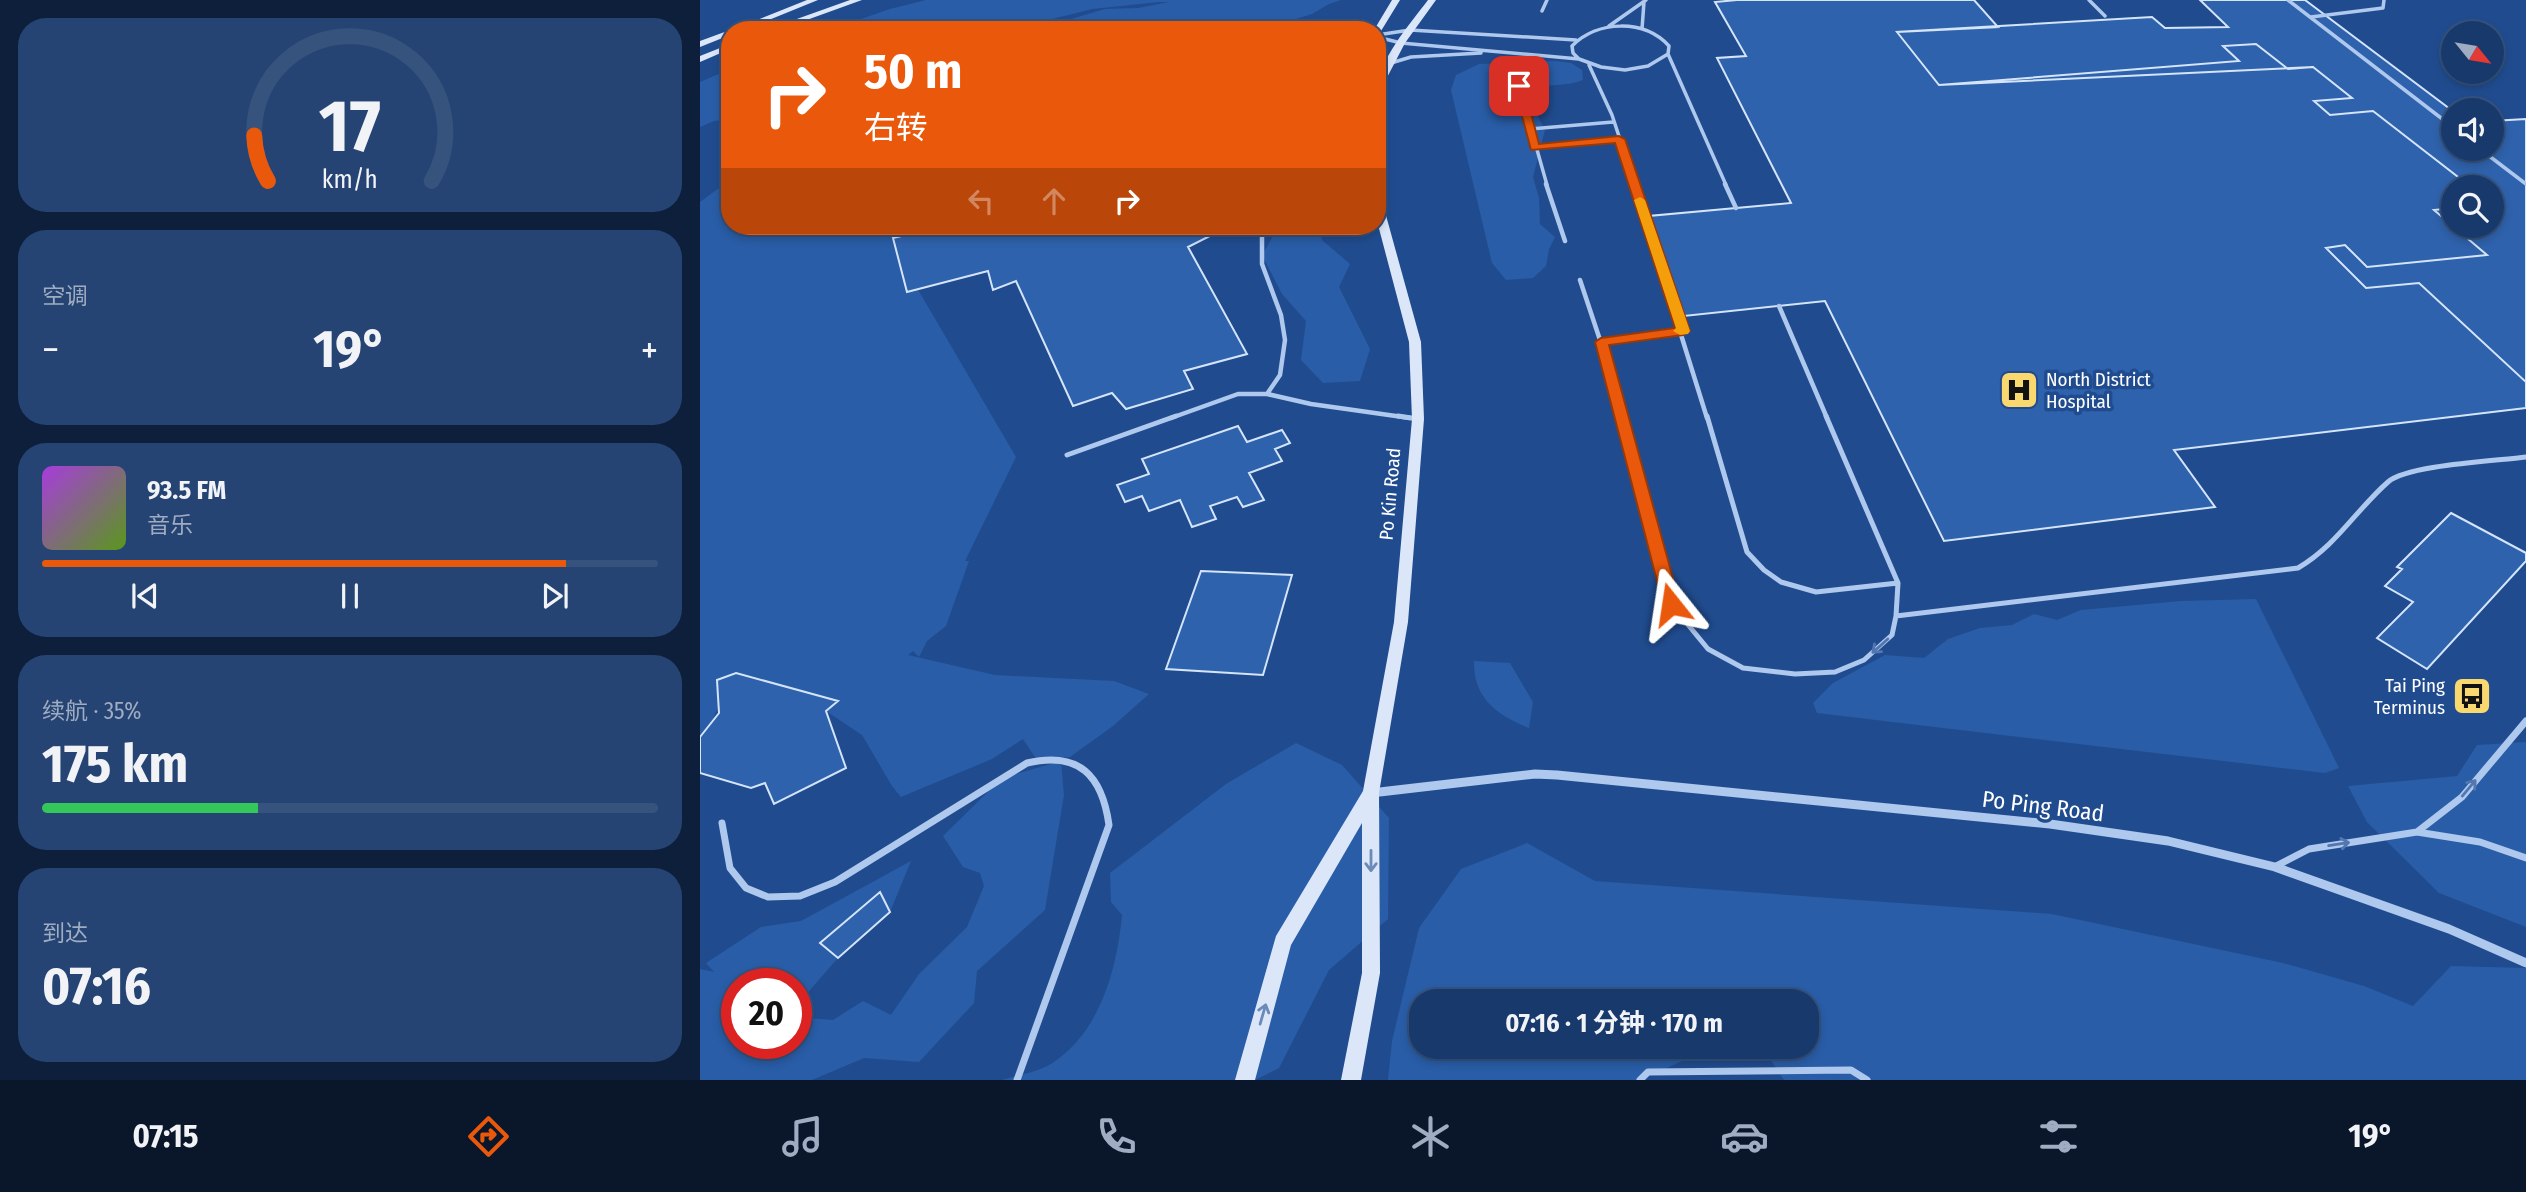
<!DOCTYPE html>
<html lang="zh">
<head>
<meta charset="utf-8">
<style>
  body { margin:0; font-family:"Fira Sans Condensed","Noto Sans SC",sans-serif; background:#254473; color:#f1f3f6; height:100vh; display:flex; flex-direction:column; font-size:26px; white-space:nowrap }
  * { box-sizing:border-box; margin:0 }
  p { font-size:23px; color:#9facc1 }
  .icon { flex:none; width:38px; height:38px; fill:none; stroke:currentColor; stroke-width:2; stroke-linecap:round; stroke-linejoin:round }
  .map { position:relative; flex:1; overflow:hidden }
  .drawer { display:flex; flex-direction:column; gap:18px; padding:18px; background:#0d1f3b; width:700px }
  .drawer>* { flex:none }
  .banner { position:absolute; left:21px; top:21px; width:665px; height:214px; border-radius:28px; box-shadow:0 4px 10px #0003,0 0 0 2px #36537e; background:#ea580c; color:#fff; overflow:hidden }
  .needle { width:46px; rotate:120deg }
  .tools { position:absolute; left:1741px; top:21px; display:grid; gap:14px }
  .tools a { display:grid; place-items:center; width:63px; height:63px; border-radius:50%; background:#18396b; box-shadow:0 4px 10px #0003,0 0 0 2px #36537e; font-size:35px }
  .speed { position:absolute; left:21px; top:968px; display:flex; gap:14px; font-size:35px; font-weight:700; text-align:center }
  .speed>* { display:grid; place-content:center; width:91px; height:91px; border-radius:50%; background:#18396b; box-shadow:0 4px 10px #0003,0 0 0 2px #36537e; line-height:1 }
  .speed .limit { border:10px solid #d22; background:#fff; color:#111 }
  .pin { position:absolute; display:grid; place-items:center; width:60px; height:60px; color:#fff; margin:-30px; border-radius:14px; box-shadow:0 4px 10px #0006 }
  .me { position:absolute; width:77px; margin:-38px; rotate:345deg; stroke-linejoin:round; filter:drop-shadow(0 0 5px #0008) }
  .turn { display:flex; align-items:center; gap:24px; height:147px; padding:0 28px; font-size:32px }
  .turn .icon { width:91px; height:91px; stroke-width:2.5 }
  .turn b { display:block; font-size:49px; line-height:60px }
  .lanes { display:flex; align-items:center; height:66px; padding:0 28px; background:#0003; justify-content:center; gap:35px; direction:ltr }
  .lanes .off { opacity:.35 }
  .big { font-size:52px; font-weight:700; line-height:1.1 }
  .drawer .card { flex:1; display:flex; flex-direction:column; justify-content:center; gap:10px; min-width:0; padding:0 24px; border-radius:28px; background:#254473 }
  .drawer .dial { align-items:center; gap:0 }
  .dial svg { height:182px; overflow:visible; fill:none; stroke:#36537e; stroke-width:7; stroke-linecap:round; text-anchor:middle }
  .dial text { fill:#f1f3f6; stroke:none }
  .song { display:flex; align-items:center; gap:21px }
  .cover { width:84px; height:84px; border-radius:10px; background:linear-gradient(135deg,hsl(280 70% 55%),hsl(90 70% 35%)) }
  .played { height:7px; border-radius:4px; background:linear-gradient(90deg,#ea580c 85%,#36537e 85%) }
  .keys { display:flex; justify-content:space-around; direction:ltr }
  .heat { display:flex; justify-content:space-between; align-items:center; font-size:38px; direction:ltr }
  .charge { height:10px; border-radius:5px; background:linear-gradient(90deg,#34c759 35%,#36537e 0) }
  .trip { position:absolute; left:709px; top:989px; width:410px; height:70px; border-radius:28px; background:#18396b; box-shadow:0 4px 10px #0003,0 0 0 2px #36537e; font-weight:700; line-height:70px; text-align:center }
  .tabs { display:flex; height:112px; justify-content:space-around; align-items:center; background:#0a172b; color:#9facc1 }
  .tabs .icon { width:49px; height:49px }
  .tabs .active { color:#ea580c }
  .tabs b { font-size:32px; color:#f1f3f6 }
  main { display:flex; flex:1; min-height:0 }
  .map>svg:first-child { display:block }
</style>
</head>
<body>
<main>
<section class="drawer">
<div class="card dial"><svg viewBox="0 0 100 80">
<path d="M14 69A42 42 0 1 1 86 69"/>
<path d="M14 69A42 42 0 0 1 8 49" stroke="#ea580c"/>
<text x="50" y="56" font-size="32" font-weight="700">17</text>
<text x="50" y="72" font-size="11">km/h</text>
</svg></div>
<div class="card"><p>空调</p>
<div class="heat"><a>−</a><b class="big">19°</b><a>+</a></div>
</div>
<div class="card">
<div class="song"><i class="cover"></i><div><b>93.5 FM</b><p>音乐</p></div></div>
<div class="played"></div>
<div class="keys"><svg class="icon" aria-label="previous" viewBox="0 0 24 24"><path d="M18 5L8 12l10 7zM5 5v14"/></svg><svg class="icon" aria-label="pause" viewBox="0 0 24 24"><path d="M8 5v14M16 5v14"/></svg><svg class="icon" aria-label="next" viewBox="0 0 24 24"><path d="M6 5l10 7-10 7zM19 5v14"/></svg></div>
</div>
<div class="card"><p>续航 · 35%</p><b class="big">175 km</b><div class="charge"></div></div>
<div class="card"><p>到达</p><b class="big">07:16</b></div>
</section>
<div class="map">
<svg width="1826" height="1080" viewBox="0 0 1826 1080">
  <rect width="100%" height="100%" fill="#204c8f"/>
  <path fill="#295da7" d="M226 0H641L629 4 612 14 574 26V30H367L361 22 405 9 438 8 469 2H459L392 9 309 30H129L190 9Z
    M856 61 871 63 882 70 883 80C867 87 851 82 835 90V111L845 130 833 177 839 198 840 224 855 237 849 249 846 266 833 278 806 280 792 263 751 90 756 75 779 64Z
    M30 69V119L14 121 0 127V82Z
    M30 180V226H238L244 231 203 264 316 457 265 561H269L246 626 227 641 219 657 213 651 208 655 295 675 414 681 449 694 413 726 370 757 337 760 323 739 292 759 201 797 192 786 162 735 126 711 138 701 48 676 17 681 18 707 0 751V202Z
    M579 226H620L622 240 650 264 639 287 670 349 660 381 623 383 601 360 606 321 582 294 562 255Z
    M1556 599 1639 768 1625 773 1117 713 1113 703 1133 683 1185 655 1224 658 1248 639 1280 628 1312 625 1334 614 1357 620 1381 610 1481 601Z
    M774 661 810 663 833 702 829 728C797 715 773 698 774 661Z
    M1826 742V927L1739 893 1667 822 1648 786 1757 776 1777 745Z
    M596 743 642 765 689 818 688 919 629 970 579 1068 555 1080H302C318 1075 340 1072 354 1062 401 1030 417 968 422 915L411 902 410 873 526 784Z
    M361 761 364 795 345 910 277 971 274 1003 219 1062 164 1058 112 1080H0V969L14 972 6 963 61 927 101 921 211 861 190 912 138 958 96 1006V984H37V1043H96V1017L133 1020 163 1001 191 1015 219 974 267 927 284 886 280 873 263 867 243 836 302 778Z
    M827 843 895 881 1352 914 1583 963 1664 986 1713 1006 1751 966 1826 968V1080H1084L1062 1047 1106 1046V1001H721V1046L1012 1047 941 1080H688L692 1041 719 928 761 869Z"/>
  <path fill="#2f62ac" stroke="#d4e4f9" stroke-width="2" d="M1037 0H1274L1298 27 1197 32 1239 85 1539 61 1523 46 1556 44 1588 69 1613 67 1652 98 1614 101 1630 115 1673 111 1771 187H1754V208L1734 210 1787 255 1667 267 1645 245 1626 248 1666 288 1719 283 1826 382V408L1474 450 1515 507 1244 541 1125 301 984 316 949 216 1091 203 1017 58 1046 56 1015 2Z
    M1500 0H1605L1754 112V149H1792V121L1826 119V382L1719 283 1666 288 1626 248 1645 245 1667 267 1787 255 1734 210 1754 208V226H1792V187H1771L1673 111 1630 115 1614 101 1652 98 1613 67 1239 85 1197 32 1452 17 1465 28 1528 27Z
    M244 226H523L514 234 488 247 547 354 484 371 493 389 426 409 412 393 373 406 316 281 293 290 288 271 207 292 193 238Z
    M538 426 547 442 582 430 590 443 575 449 582 461 549 473 564 500 543 507 537 497 510 506 516 519 492 527 480 500 449 511 442 496 425 502 417 485 449 474 442 459Z
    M1751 513 1826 553V561L1727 669 1677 638 1713 602 1685 586 1702 569 1697 567Z
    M501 571 592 575 563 675 466 669Z
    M36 673 138 701 126 711 146 768 74 804 65 783 51 788 0 773V737L19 713 17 680Z
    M180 892 190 912 138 958 120 943Z"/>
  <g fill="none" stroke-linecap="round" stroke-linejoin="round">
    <path stroke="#afc8ed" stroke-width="3.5" d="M1389 0 1405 16
      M1588 0 1754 128
      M842 11 847 0
      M1611 17 1683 8 1684 0
      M909 26 946 0
      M942 29 944 2
      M677 35 710 30 876 40
      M677 37 701 43 879 59 901 67 925 70 948 66 968 54
      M879 59 873 53 872 46C898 20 944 19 969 46L968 54 1026 185
      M691 63 711 57 781 53
      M889 65 912 115 935 185
      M819 86 847 185
      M830 129 913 122
      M835 148 919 139
      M1780 149 1826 184"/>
    <path stroke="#afc8ed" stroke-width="4.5" d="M846 184 865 241
      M934 184 1007 418
      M1025 184 1036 208
      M562 226V264L581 315 585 340 580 375 567 394
      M880 280 901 343 921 418
      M1079 306 1127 418
      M901 343 983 331
      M471 418 538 394H567L611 404 710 418"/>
    <path stroke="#afc8ed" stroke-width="5" d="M698 416 718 419
      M921 416 971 604 1008 649 1043 668 1095 674 1135 672 1164 660 1192 635 1196 616 1198 583 1126 416
      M1007 416 1047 552 1064 570 1081 582 1116 592 1198 583
      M367 455 476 416
      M1196 616 1598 568C1636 546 1656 510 1688 482 1707 465 1797 461 1826 457"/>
    <path stroke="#afc8ed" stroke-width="7" d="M22 823 30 868 46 888 68 897 100 896 135 882 327 763C379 751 402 775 409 825L317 1080
      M1717 832 1762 797 1826 721
      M1576 866 1609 849 1717 832 1780 842 1826 858
      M940 1080 948 1072 1151 1070 1167 1080"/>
    <path stroke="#afc8ed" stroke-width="9" d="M671 793 835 774 857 775 1350 824 1468 841 1575 867 1749 929 1826 963"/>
    <path fill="#dbe7f9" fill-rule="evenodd" d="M107 0H118L44 30H32Z
      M150 0H162L79 30H66Z
      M692 0H700L681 31 677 33V30H674Z
      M728 0H736L705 43 681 89 677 92C677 61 710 24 728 0Z
      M30 30V35L0 47V41Z
      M30 44V49L0 62V56Z
      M677 198 682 201 721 342 724 419 708 622 679 793 680 973 661 1080H641L662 973V823L591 945 555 1080H535L576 936 663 791 694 622 712 419 709 342 677 221Z"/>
  </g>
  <defs><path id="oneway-shaft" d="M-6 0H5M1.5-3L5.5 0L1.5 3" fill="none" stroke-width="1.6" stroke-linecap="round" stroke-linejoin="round" transform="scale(1.75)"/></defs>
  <g stroke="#5277b0">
    <use href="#oneway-shaft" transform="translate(1180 646) rotate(138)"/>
    <use href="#oneway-shaft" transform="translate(1769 788) rotate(-50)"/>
    <use href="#oneway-shaft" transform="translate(1639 844) rotate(-9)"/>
  </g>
  <g stroke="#6b8ab9">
    <use href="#oneway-shaft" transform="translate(671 861) rotate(90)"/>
    <use href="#oneway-shaft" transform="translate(563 1014) rotate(-74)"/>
  </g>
  <path fill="#ea580c" stroke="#983908" stroke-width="2" d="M819 83 824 86 839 144 919 136 925 139 990 331 983 335 909 345 980 604 971 611 963 604 895 342 901 338 975 328 915 143 831 150 814 86Z"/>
  <path fill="#f59e0b" d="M940 197 945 200 990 331 988 334 980 335 973 331 976 328 934 200Z"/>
  <defs>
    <g id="hospital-square" transform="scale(2.0125)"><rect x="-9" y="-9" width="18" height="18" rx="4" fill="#fad870" stroke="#204c8f"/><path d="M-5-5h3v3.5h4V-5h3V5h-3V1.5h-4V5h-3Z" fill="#111"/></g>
    <g id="bus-square" transform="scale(2.0125)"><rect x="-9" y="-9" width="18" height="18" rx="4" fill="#fad870" stroke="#204c8f"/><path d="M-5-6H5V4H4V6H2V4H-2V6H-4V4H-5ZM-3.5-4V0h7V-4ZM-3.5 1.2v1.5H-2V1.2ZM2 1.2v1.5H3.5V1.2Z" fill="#111"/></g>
  </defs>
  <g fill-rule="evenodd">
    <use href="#hospital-square" x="1319" y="390"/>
    <use href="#bus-square" x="1772" y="696"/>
  </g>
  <g text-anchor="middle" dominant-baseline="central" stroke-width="7" stroke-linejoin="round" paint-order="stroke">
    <g font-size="19" fill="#fff" stroke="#204c8f" text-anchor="start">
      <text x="1346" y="379">North District<tspan x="1346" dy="22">Hospital</tspan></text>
      <text x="1745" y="685" text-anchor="end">Tai Ping<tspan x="1745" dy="22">Terminus</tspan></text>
    </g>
    <g font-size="19" fill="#fff" stroke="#204c8f">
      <text transform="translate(690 494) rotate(-85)">Po Kin Road</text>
    </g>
    <g font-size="23" fill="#fff" stroke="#204c8f">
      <text transform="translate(1343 806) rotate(7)">Po Ping Road</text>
    </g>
  </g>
</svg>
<div class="tools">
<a><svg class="needle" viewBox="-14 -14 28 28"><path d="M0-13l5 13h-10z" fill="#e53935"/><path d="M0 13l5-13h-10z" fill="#9facc1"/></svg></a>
<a><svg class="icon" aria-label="sound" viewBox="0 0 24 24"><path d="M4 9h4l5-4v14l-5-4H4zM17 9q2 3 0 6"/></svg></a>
<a><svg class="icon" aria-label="search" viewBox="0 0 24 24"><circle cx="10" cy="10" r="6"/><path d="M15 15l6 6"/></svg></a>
</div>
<div class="speed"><div class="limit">20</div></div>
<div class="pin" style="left:819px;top:86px;background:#d93025"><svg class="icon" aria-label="arrive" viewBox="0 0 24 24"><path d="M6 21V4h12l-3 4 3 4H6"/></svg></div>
<svg class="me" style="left:971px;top:604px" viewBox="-20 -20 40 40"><path d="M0-17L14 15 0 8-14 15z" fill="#ea580c" stroke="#fff" stroke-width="4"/></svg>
<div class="trip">07:16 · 1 分钟 · 170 m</div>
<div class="banner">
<div class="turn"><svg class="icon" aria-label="right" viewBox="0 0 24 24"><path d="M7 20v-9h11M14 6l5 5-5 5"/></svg><div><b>50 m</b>右转</div></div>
<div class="lanes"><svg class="icon off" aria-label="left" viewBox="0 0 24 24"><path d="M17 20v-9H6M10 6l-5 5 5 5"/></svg><svg class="icon off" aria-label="ahead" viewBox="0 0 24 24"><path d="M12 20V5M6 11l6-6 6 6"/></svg><svg class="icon" aria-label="right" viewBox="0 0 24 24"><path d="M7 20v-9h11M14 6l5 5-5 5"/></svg></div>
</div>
</div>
</main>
<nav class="tabs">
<b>07:15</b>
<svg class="icon active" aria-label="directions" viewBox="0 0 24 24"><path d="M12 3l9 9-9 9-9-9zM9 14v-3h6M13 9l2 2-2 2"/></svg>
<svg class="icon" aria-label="music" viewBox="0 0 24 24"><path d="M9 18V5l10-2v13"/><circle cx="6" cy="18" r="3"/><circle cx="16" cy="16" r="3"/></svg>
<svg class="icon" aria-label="phone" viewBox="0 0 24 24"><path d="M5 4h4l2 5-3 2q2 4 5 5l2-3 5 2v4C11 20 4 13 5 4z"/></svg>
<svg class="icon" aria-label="climate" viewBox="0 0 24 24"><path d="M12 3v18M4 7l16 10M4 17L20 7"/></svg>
<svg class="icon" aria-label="car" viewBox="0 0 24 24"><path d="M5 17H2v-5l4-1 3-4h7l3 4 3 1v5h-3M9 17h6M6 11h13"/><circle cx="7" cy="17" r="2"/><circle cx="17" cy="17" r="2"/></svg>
<svg class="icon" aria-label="filters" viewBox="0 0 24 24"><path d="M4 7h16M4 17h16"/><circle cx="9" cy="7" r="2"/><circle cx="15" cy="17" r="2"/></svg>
<b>19°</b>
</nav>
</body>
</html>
